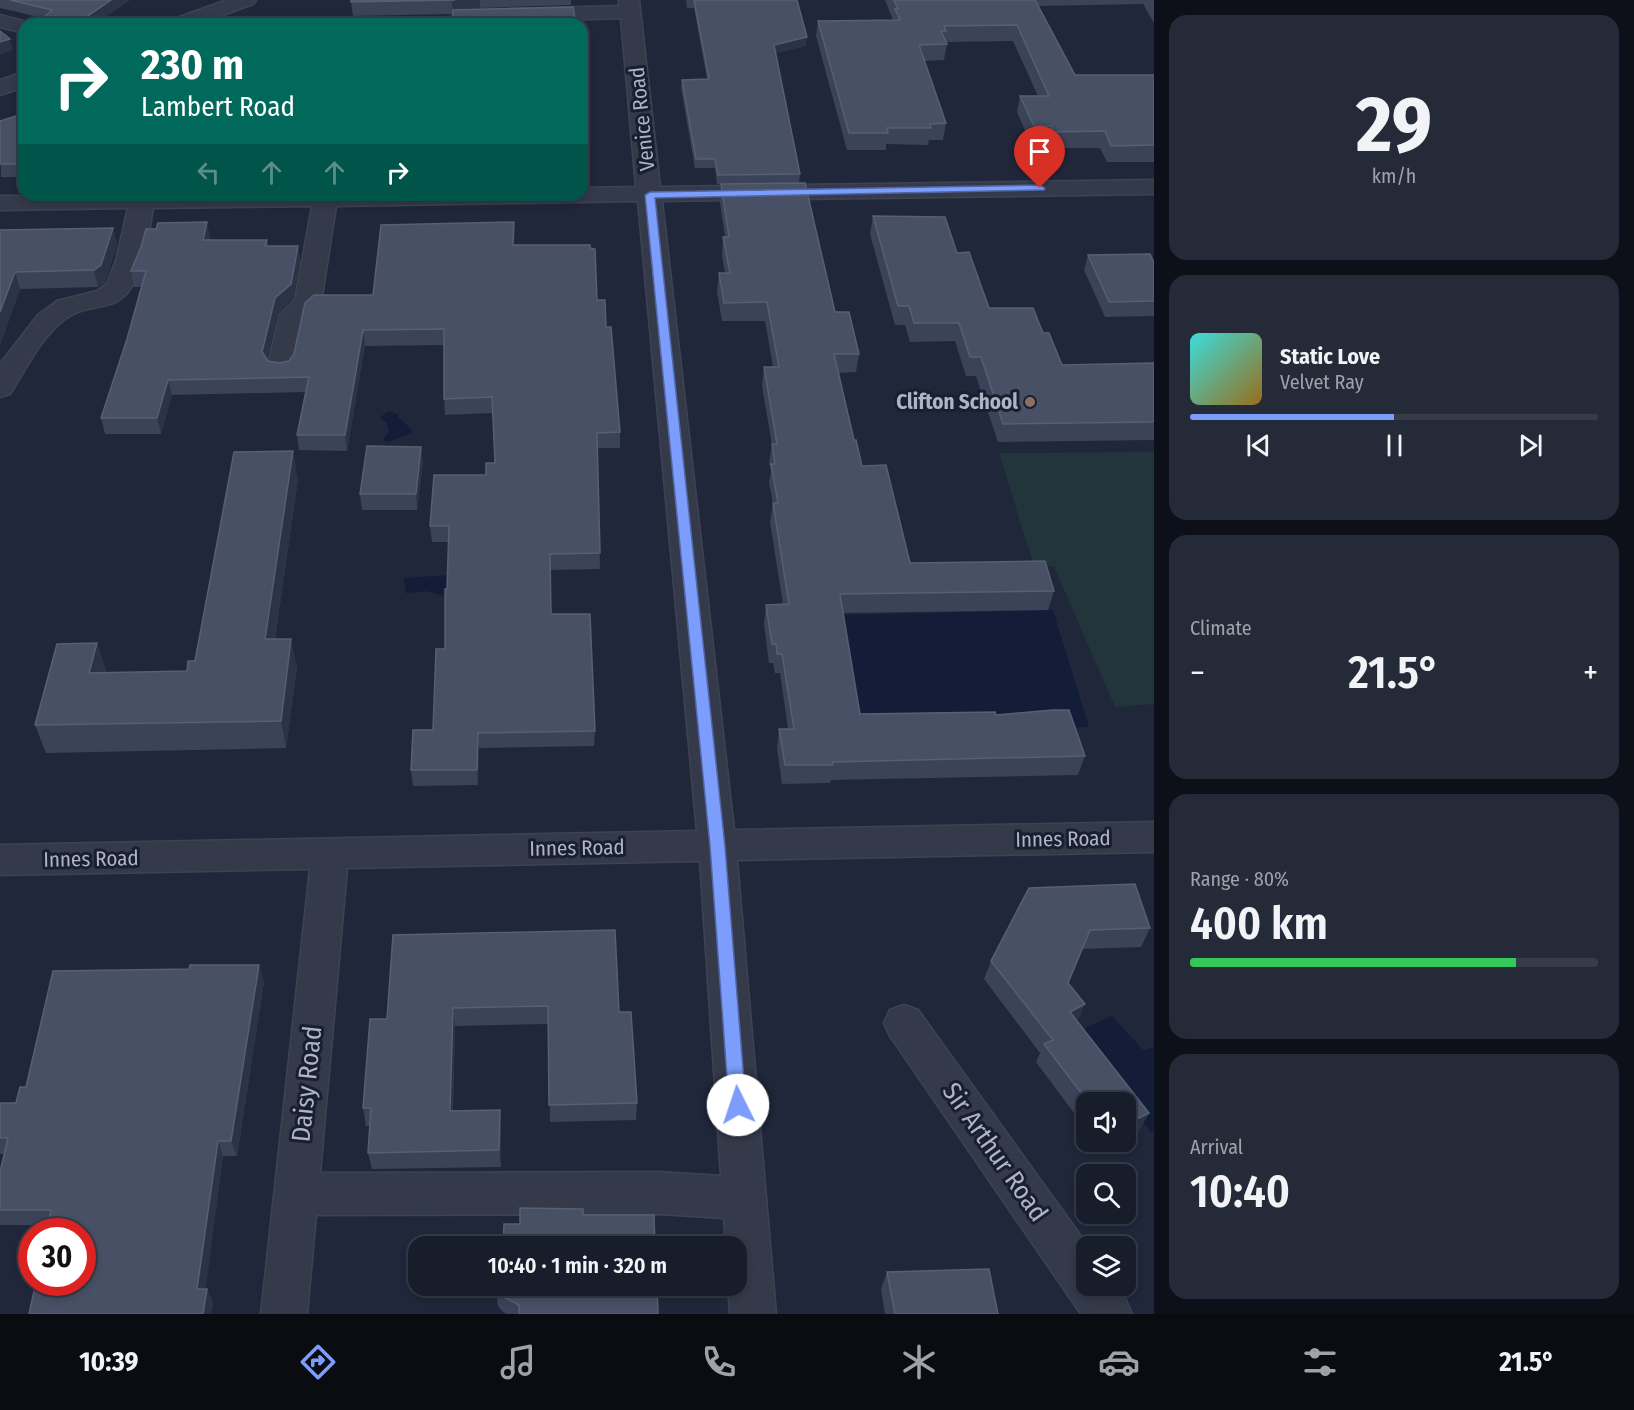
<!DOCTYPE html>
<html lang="en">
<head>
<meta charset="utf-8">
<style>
  body { margin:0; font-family:"Fira Sans Condensed",sans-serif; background:#252a38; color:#f1f3f6; height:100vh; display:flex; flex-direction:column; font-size:22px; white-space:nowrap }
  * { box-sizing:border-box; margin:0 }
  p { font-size:20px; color:#9fa2a9 }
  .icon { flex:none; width:33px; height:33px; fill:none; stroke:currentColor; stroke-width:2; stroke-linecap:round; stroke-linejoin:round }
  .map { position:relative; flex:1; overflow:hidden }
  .drawer { display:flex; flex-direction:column; gap:15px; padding:15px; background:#0d1018; width:480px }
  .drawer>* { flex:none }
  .top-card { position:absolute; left:18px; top:18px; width:570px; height:183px; border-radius:18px; box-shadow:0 3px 9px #0003,0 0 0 2px #363b48; background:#00695c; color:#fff; overflow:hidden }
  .tools { position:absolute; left:1076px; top:1092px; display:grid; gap:12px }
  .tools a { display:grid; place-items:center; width:60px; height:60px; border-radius:12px; background:#181d2c; box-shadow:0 3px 9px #0003,0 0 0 2px #363b48; font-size:30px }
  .speed { position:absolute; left:18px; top:1218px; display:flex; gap:12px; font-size:30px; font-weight:700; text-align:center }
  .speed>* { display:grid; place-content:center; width:78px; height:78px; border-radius:50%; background:#181d2c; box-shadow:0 3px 9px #0003,0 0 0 2px #363b48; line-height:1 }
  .speed .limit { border:9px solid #d22; background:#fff; color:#111 }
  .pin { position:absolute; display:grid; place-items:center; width:51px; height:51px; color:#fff; margin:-62px -26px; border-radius:50% 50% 50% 0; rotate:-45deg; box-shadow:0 0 6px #0007 }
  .pin .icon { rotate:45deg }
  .me { position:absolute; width:66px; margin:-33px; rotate:356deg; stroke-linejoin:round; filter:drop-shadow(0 0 4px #0008) }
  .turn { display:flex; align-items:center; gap:21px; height:126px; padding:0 24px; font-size:27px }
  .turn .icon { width:78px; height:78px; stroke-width:2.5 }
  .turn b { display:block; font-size:42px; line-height:51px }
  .lanes { display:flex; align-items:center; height:57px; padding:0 24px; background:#0003; justify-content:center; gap:30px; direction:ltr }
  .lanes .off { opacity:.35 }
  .big { font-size:45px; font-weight:600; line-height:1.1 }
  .drawer .card { flex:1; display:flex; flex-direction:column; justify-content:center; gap:9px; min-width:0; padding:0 21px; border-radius:18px; background:#252a38 }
  .drawer .dial { align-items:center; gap:0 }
  .dial b { font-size:78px; line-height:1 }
  .song { display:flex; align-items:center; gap:18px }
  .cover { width:72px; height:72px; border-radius:9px; background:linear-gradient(135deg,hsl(180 70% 55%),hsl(40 70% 35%)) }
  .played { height:6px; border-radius:3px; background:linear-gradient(90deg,#7d9dfd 50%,#363b48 50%) }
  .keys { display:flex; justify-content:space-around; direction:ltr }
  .heat { display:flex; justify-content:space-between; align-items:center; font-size:33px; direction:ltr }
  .charge { height:9px; border-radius:4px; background:linear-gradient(90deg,#34c759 80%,#363b48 0) }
  .trip { position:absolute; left:408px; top:1236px; width:339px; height:60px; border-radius:18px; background:#181d2c; box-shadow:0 3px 9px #0003,0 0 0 2px #363b48; font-weight:600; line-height:60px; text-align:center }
  .tabs { display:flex; height:96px; justify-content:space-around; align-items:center; background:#0a0c12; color:#9fa2a9 }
  .tabs .icon { width:42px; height:42px }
  .tabs .current { color:#7d9dfd }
  .tabs b { font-size:27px; color:#f1f3f6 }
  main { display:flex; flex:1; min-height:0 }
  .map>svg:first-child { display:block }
</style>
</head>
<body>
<main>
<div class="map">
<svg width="1154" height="1314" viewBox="0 0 1154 1314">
  <rect width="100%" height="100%" fill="#20273a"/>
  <path fill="#22353b" d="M1154 452V704L1115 707 1054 566H1034L999 453Z"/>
  <path fill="#131d37" d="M389 411 398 414V417L412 430 411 434 387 442 383 440 389 431 387 423 380 417Z
    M451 575 457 589 443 596 426 591 406 593 404 578Z
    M1053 610 1089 727 864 731 840 615Z
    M1112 1016 1143 1050 1154 1047V1130L1151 1132 1070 1035Z"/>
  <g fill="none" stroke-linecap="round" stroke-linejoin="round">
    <g stroke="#3d4353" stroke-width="3">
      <path id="minor" d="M227 0H256L253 4 198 24H168L171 20Z
        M619 0H639L660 187 1154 180V194L662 201 734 830 1154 822V852L737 860 776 1314H730L728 1286H736V1246H726L724 1218 660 1214 316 1215 307 1314H261L310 869 0 875V845L697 831 638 201 336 206 321 303 305 317 295 368 291 374 281 376 271 374 267 368 280 314 295 300 312 206 153 208C148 236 143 292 113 303 96 309 79 308 65 319 39 339 27 368 10 394L0 397V364L38 315 57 301 97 291 107 284 116 260 128 208 0 210V196L582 195V188L636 187 621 18 435 24 438 20 480 10 619 6ZM700 861 721 1176 660 1172 320 1173 347 868Z
        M0 15 31 23 32 24H24V33L0 27Z
        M24 72V87L0 95V80Z
        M904 1005 918 1010 1088 1246H1086V1286H1116L1125 1298 1132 1314H1081L890 1036 884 1023 890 1010Z"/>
    </g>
    <use href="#minor" fill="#343a4a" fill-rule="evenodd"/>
  </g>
  <path fill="#3b4358" d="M0 0H130L95 24 43 18 0 8Z
    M351 0H571V5L480 8 452 14 353 16Z
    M686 0H797L806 46 775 53 800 174 799 183 717 184 715 168H695L681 88 682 80 707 79 694 8H687Z
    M885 0H1154V23L1143 4 1038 6 1075 75H1154V162H1107L1100 148H1049L1047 142H1030L1017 112 1020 96H1038L1013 41 946 42 947 44 944 60 924 61 946 123 943 140H929L928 145 886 144V150H847L816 36 818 21 893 20Z
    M24 116V177H1L0 121Z
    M721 184 835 312 859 354 856 372 838 373 854 440 862 466 910 563 1054 591 1048 610 843 613 860 714 996 715 1085 756 1078 775 831 780 830 783 782 784 777 748 779 729H788L780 673H775L773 663H769L764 624 766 605 783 604 770 522 773 503 769 483 771 470 769 463 772 445 762 386 764 367H773L765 321H722L717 292 719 273H725L722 256 723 237H725L720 202Z
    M873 216 957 253 989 308 1043 333 1062 365 1154 363V440L998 442 976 376H966L955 341 910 342 905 325H895L870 234Z
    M113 228 117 245 105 283 98 287 20 289 0 345V230Z
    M210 237V240H267L268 246H298L300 261 293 299 278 313 267 359 268 361 279 363 289 361 373 295 514 245 597 300 606 327 620 432V448H597L600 569 550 570 551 614 595 731 594 746 479 748 478 785 413 786 411 770 433 730 445 649 449 542H432L430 526 486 475 495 463 493 413 445 415 444 399V345L365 346 347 451 299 450 297 435 305 392 172 395 161 434H105L101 418 127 339 141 287H134L131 271 141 247Z
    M1088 255 1154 263V316L1105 317 1084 270Z
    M423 462 417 510H362L360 494Z
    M298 479 275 639 297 667 286 748 46 753 35 725 97 643 106 671V673L187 671 195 661Z
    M1029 888 1150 928 1141 947 1082 949 1068 983 1077 1021 1149 1113 1139 1130 1125 1137V1102H1086V1129L1036 1062 1040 1053 984 979 991 961Z
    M393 935 619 1012 637 1103 636 1120 550 1122 548 1024 455 1026 453 1111 501 1127V1167L372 1169 368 1153 370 1126H366L363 1108 387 1019Z
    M264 982 237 1156H223L205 1289H207L213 1303 211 1314H29L48 1225H0V1172L4 1154H0V1103H16L26 1087Z
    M1096 1142H1116L1101 1149Z
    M887 1272 998 1314H885L881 1289Z
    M496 1290 658 1314H507L503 1312 498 1306Z"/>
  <path fill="#2b3347" d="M111 0H130L95 24H76Z
    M455 0H480V8L453 14 452 1Z
    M807 37 806 46 773 54 774 45Z
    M10 39 13 50 0 55V42Z
    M207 222 210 237 206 255 203 240Z
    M113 228 117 245 105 283 98 287 94 270Z
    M298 246 300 261 293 299 278 313 265 367 262 352 275 298Z
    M15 272 20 289 0 345V312Z
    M363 330 365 346 347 451 345 435Z
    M168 380 172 395 161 434 157 418Z
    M421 447 423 462 417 510 416 494Z
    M293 451 298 479 271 667 265 639Z
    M291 639 297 667 286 748 281 721Z
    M97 643 106 671 98 701 89 673Z
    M478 733 479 748 478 785 477 770Z
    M259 965 264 982 237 1156 231 1141Z
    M1085 1004 1077 1023 1070 1012Z
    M453 1008 455 1026 452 1128 450 1111Z
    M500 1110 501 1127V1167L499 1150Z
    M1149 1113 1139 1130 1125 1137V1125Z
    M218 1141 223 1156 204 1303 197 1289Z
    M1105 1142H1116L1101 1149Z
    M207 1289 213 1303 211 1314H203Z"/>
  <path fill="#475064" stroke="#575f73" stroke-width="1.5" d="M10 0H111L76 24H37L52 10Z
    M351 0H455L351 2Z
    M694 0H797L807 37 774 45 800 174 718 175 715 159H696L682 80 709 79Z
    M894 0H1035L1075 75H1154V145L1111 146 1105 131 1053 132 1051 126H1034L1020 96H1049L1017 25 944 26 946 31H941L947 44 919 45 946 123 930 124 931 128H887L888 133H849L818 21 900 20 895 9H898Z
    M573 7 576 24H452L453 10Z
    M0 31 10 39 0 42Z
    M22 114 24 116V164H0V121Z
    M805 183 835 312H849L859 354H834L854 440H856L862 466 886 465 910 563 1045 561 1054 591 840 594 860 714 995 712 996 715 1053 710H1069L1085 756 833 762V765H785L779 729H794L782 654H777L776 644H772L766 605 789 604 773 503H778L771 464H775L772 444H777L764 367H779L767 302 724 303 719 273H730L723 237H729L721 184Z
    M873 216 945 217 957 253 969 252 989 308H1033L1043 333H1049L1062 365 1154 363V422L1003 424 981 357H970L959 323H914L909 306H898Z
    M207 222 203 240H267L265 246H298L291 284 275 298 262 352 268 361 279 363 289 361 294 354 305 303 314 295H373L381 225 514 222 513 245H590V248L595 249 597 300H605L606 327H611L620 432 597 433 600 553 550 554 551 614H590L595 731 478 733 477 770H411L413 730H433L436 649H445V589H447L449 526H430L434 475H486V463H495L492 397 444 399V329L363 330 345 435H297L309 377 168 380 157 418H101L127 339 146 271H131L141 247 146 229H156L158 223Z
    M113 228 101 265 94 270 15 272 0 312V230Z
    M1150 254 1154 263V301L1109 302 1088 255Z
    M367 446 421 447 416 494H360Z
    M293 451 265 639H291L281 721 35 725 57 644 97 643 89 673 187 671 188 661H195L234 452Z
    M1135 884 1150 928 1090 930 1068 983 1085 1004 1070 1012 1149 1113 1125 1125V1102H1088L1044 1044 1053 1040 991 961 1029 888Z
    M615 930 619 1012H631L637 1103 549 1105 548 1006 453 1008 450 1111 500 1110 499 1150 368 1153 371 1108H363L370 1019H387L393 935Z
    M190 965H259L231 1141H218L197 1289H207L203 1314H29L36 1282H82V1232H47L51 1210H0V1172L8 1138H0V1103H16L20 1087H26L53 971 189 969Z
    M520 1208 583 1209V1215H654L655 1246H503L504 1224H520Z
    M989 1269 998 1314H895L887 1272Z
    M496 1286H657L658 1314H519V1305L501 1296 496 1290Z"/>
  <path fill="#7d9dfd" stroke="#5166a4" stroke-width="1.5" d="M1040 185 1045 188 1044 190 655 198 725 846 746 1105 744 1111 738 1113 731 1111 729 1105 710 846 645 195 650 192Z"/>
  <circle fill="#8d6e63" stroke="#191f2e" stroke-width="2" cx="1030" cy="402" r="6"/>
  <g text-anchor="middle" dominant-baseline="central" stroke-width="6" stroke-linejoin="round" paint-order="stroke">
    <g font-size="21" fill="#aeb4c6" stroke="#191f2e">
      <text transform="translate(642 119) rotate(-96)">Venice Road</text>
      <text transform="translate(1063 839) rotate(-1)">Innes Road</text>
      <text transform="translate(577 848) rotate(-1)">Innes Road</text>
      <text transform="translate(91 859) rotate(-1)">Innes Road</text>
    </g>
    <g font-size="21" font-weight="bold" fill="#aeb4c6" stroke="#191f2e" text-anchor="end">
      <text x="1018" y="402">Clifton School</text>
    </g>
    <g font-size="26" fill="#aeb4c6" stroke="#191f2e">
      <text transform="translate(307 1084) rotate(-84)">Daisy Road</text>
      <text transform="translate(995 1152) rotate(55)">Sir Arthur Road</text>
    </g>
  </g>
</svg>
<div class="tools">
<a><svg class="icon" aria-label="sound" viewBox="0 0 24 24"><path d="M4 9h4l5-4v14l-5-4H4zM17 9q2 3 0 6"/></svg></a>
<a><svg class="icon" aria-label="search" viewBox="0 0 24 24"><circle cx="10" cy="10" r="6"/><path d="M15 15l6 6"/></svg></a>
<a><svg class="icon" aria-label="layers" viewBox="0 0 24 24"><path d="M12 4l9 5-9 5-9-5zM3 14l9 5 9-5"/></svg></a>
</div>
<div class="speed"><div class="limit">30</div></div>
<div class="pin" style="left:1040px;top:188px;background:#d93025"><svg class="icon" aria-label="arrive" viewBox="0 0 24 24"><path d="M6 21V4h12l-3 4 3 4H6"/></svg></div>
<svg class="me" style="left:738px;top:1105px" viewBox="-20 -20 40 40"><circle r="19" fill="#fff"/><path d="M0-13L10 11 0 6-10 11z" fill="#7d9dfd"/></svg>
<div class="trip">10:40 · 1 min · 320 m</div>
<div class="top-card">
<div class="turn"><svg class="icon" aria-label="right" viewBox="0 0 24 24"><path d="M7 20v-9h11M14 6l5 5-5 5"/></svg><div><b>230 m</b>Lambert Road</div></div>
<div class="lanes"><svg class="icon off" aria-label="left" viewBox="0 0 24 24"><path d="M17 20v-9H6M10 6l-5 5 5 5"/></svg><svg class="icon off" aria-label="ahead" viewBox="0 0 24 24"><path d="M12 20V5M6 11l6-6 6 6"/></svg><svg class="icon off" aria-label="ahead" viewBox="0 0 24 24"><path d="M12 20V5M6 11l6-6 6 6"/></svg><svg class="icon" aria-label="right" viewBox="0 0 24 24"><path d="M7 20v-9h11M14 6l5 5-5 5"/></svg></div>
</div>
</div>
<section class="drawer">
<div class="card dial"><b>29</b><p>km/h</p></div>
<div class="card">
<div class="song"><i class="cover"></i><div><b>Static Love</b><p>Velvet Ray</p></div></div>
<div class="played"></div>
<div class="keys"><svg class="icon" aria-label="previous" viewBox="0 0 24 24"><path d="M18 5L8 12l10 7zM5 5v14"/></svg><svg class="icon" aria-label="pause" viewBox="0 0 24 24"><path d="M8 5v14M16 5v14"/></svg><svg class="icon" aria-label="next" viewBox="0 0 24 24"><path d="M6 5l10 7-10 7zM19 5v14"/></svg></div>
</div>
<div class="card"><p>Climate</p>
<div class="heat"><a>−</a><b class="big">21.5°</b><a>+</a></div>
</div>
<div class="card"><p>Range · 80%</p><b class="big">400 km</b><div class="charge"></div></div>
<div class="card"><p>Arrival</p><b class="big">10:40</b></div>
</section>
</main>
<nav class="tabs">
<b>10:39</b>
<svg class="icon current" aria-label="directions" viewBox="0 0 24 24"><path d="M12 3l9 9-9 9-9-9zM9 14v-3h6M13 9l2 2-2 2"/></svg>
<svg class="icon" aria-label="music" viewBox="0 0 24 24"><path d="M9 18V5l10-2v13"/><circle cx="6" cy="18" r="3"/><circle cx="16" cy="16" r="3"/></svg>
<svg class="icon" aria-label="phone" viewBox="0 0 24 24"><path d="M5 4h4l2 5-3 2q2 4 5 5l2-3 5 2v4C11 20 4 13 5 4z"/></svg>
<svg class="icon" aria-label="climate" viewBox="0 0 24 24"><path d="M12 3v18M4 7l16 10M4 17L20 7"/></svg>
<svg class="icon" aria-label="car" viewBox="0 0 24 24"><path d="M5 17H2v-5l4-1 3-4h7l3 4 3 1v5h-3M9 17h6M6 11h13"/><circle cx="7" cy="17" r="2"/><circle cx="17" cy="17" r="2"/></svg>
<svg class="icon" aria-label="filters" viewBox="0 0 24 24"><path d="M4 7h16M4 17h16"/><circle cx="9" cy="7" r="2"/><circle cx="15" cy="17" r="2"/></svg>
<b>21.5°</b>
</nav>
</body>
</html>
